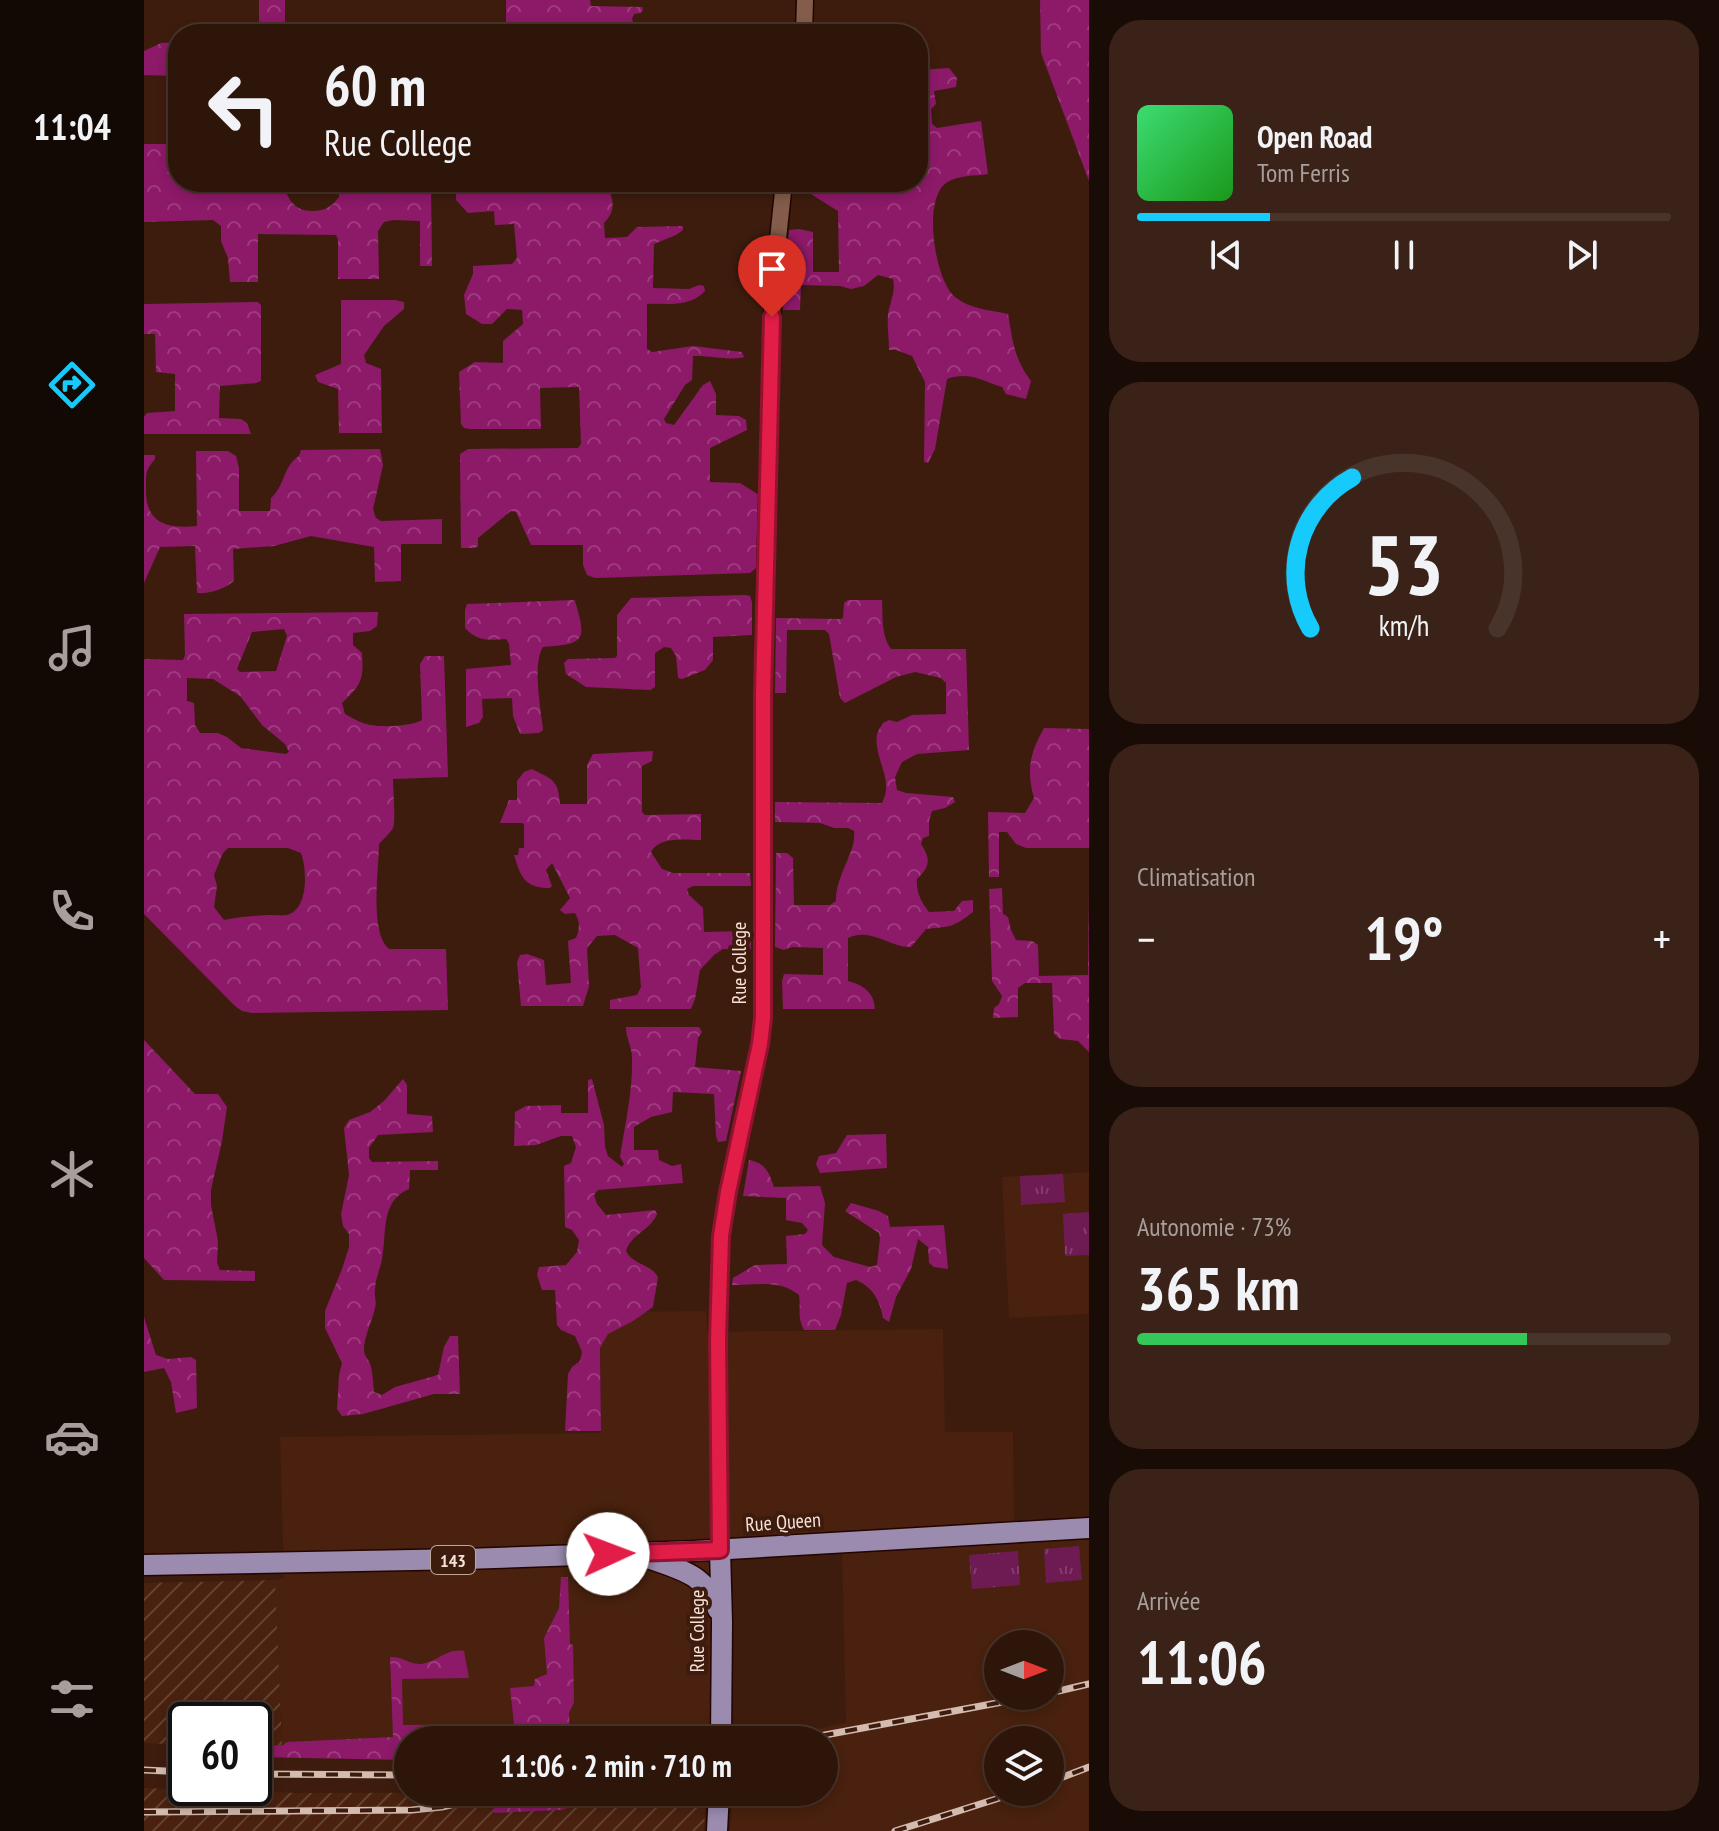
<!DOCTYPE html>
<html lang="fr">
<head>
<meta charset="utf-8">
<style>
  body { margin:0; font-family:"PT Sans Narrow",sans-serif; background:#3a2218; color:#f1f3f6; height:100vh; display:flex; flex-direction:column; font-size:30px; white-space:nowrap }
  * { box-sizing:border-box; margin:0 }
  p { font-size:26px; color:#a79f9c }
  .icon { flex:none; width:44px; height:44px; fill:none; stroke:currentColor; stroke-width:2; stroke-linecap:round; stroke-linejoin:round }
  .map { position:relative; flex:1; overflow:hidden }
  .side { display:flex; flex-direction:column; gap:20px; padding:20px; background:#190c06; width:630px }
  .side>* { flex:none }
  .banner { position:absolute; left:24px; top:24px; width:760px; height:168px; border-radius:32px; box-shadow:0 4px 12px #0003,0 0 0 2px #49342b; background:#2e150a; color:#f1f3f6; overflow:hidden }
  .needle { width:52px; rotate:90deg }
  .fabs { position:absolute; left:840px; top:1630px; display:grid; gap:16px }
  .fabs a { display:grid; place-items:center; width:80px; height:80px; border-radius:50%; background:#2e150a; box-shadow:0 4px 12px #0003,0 0 0 2px #49342b; font-size:40px }
  .speed { position:absolute; left:24px; top:1702px; display:flex; gap:16px; font-size:40px; font-weight:700; text-align:center }
  .speed>* { display:grid; place-content:center; width:104px; height:104px; border-radius:50%; background:#2e150a; box-shadow:0 4px 12px #0003,0 0 0 2px #49342b; line-height:1 }
  .speed .limit { border:4px solid #111; border-radius:12px; background:#fff; color:#111 }
  .pin { position:absolute; display:grid; place-items:center; width:68px; height:68px; color:#fff; margin:-82px -34px; border-radius:50% 50% 50% 0; rotate:-45deg; box-shadow:0 0 8px #0007 }
  .pin .icon { rotate:45deg }
  .me { position:absolute; width:88px; margin:-44px; rotate:88deg; stroke-linejoin:round; filter:drop-shadow(0 0 6px #0008) }
  .turn { display:flex; align-items:center; gap:28px; height:168px; padding:0 24px; font-size:36px }
  .turn .icon { width:104px; height:104px; stroke-width:2.5 }
  .turn b { display:block; font-size:56px; line-height:68px }
  .big { font-size:60px; font-weight:800; line-height:1.1 }
  .side .widget { flex:1; display:flex; flex-direction:column; justify-content:center; gap:12px; min-width:0; padding:0 28px; border-radius:32px; background:#3a2218 }
  .side .dial { align-items:center; gap:0 }
  .dial svg { height:208px; overflow:visible; fill:none; stroke:#49342b; stroke-width:7; stroke-linecap:round; text-anchor:middle }
  .dial text { fill:#f1f3f6; stroke:none }
  .song { display:flex; align-items:center; gap:24px }
  .cover { width:96px; height:96px; border-radius:12px; background:linear-gradient(135deg,hsl(140 70% 55%),hsl(120 70% 35%)) }
  .played { height:8px; border-radius:4px; background:linear-gradient(90deg,#16cafb 25%,#49342b 25%) }
  .keys { display:flex; justify-content:space-around; direction:ltr }
  .heat { display:flex; justify-content:space-between; align-items:center; font-size:44px; direction:ltr }
  .charge { height:12px; border-radius:6px; background:linear-gradient(90deg,#34c759 73%,#49342b 0) }
  .trip { position:absolute; left:250px; top:1726px; width:444px; height:80px; border-radius:40px; background:#2e150a; box-shadow:0 4px 12px #0003,0 0 0 2px #49342b; font-weight:800; line-height:80px; text-align:center }
  main { display:flex; flex:1; min-height:0 }
  .tabs { display:flex; flex-direction:column; width:144px; justify-content:space-around; align-items:center; background:#120804; color:#a79f9c }
  .tabs .icon { width:56px; height:56px }
  .tabs .on { color:#16cafb }
  .tabs b { font-size:36px; color:#f1f3f6 }
  .map>svg:first-child { display:block }
</style>
</head>
<body>
<main>
<nav class="tabs">
<b>11:04</b>
<svg class="icon on" aria-label="directions" viewBox="0 0 24 24"><path d="M12 3l9 9-9 9-9-9zM9 14v-3h6M13 9l2 2-2 2"/></svg>
<svg class="icon" aria-label="music" viewBox="0 0 24 24"><path d="M9 18V5l10-2v13"/><circle cx="6" cy="18" r="3"/><circle cx="16" cy="16" r="3"/></svg>
<svg class="icon" aria-label="phone" viewBox="0 0 24 24"><path d="M5 4h4l2 5-3 2q2 4 5 5l2-3 5 2v4C11 20 4 13 5 4z"/></svg>
<svg class="icon" aria-label="climate" viewBox="0 0 24 24"><path d="M12 3v18M4 7l16 10M4 17L20 7"/></svg>
<svg class="icon" aria-label="car" viewBox="0 0 24 24"><path d="M5 17H2v-5l4-1 3-4h7l3 4 3 1v5h-3M9 17h6M6 11h13"/><circle cx="7" cy="17" r="2"/><circle cx="17" cy="17" r="2"/></svg>
<svg class="icon" aria-label="filters" viewBox="0 0 24 24"><path d="M4 7h16M4 17h16"/><circle cx="9" cy="7" r="2"/><circle cx="15" cy="17" r="2"/></svg>
</nav>
<div class="map">
<svg width="945" height="1831" viewBox="0 0 945 1831">
  <defs>
    <pattern id="industrial-furrows" width="10" height="10" patternUnits="userSpaceOnUse" patternTransform="scale(2)"><rect width="10" height="10" fill="#49210e"/><path d="M-1 1l2-2M0 10L10 0M9 11l2-2" fill="none" stroke="#644130"/></pattern>
    <pattern id="forest-crowns" width="20" height="18" patternUnits="userSpaceOnUse" patternTransform="scale(2)"><rect width="20" height="18" fill="#8d1969"/><path d="M2 6a3 3 0 1 1 6 0M12 15a3 3 0 1 1 6 0" fill="none" stroke="#9e3a7e"/></pattern>
    <pattern id="park-tufts" width="24" height="20" patternUnits="userSpaceOnUse" patternTransform="scale(2)"><rect width="24" height="20" fill="#6e1b53"/><path d="M3 7l-1-3M5 7V3M7 7l1-3M15 17l-1-3M17 17v-4M19 17l1-3" fill="none" stroke="#833c6b"/></pattern>
  </defs>
  <rect width="100%" height="100%" fill="#3d1c0d"/>
  <path fill="#49210e" fill-rule="evenodd" d="M945 1172V1314L865 1318 858 1177Z
    M562 1311 563 1332 799 1329 801 1432H869L870 1523 945 1517V1831H586L589 1792H680V1740H616L702 1723 698 1550 583 1557V1737L421 1740H264L138 1745 131 1580 140 1578 136 1437 457 1433 456 1312ZM854 1644H906V1696H854ZM854 1740H906V1792H854Z"/>
  <path fill="url(#industrial-furrows)" d="M131 1580 138 1745H110V1720H42V1745L0 1743V1583Z
    M0 1788 154 1793 562 1792 560 1831H0Z"/>
  <path fill="url(#forest-crowns)" fill-rule="evenodd" d="M115 0H141V34H115Z
    M362 0H446L447 6 498 7 499 10 497 13 490 14 488 19 493 34H362Z
    M896 0H945V181L897 53Z
    M34 42V76L0 75V51L17 43Z
    M805 68 813 78 812 87 790 91 792 104 787 109 788 124 793 128 837 121 844 174C831 176 813 175 802 183 778 200 791 281 811 297 826 309 845 310 864 314 869 342 870 358 887 381L882 399 862 394 858 387C838 381 825 371 803 379L791 449 784 463 780 462 781 382 768 356 752 350H745C745 338 743 325 744 314 746 301 752 292 749 279L734 275 720 286 707 289 696 286 657 285 656 310H639L645 230 655 229 669 232V272H695L694 211 662 191 661 182H774V70Z
    M0 144H34V182H140C142 198 150 211 168 211 174 211 181 210 186 206 190 204 192 200 195 197V182H287L288 266H276V221L249 220 240 222 234 231 235 279H194V239L192 235 114 234V282H86L84 258 77 241V226L69 220 0 222Z
    M312 182H463C468 200 474 208 460 223L461 238 483 237 493 227 539 226V230L532 235 510 244 509 288 545 289 555 285 560 286 561 291C545 308 524 303 503 304V349L508 352 549 346 598 352 600 357C587 361 564 355 549 356L548 380 541 385 520 419 522 423 530 425 559 385 566 381 572 394V415L595 416 602 420 603 430 566 448V482L596 483 615 495 613 564 611 569 606 573 451 578 443 575 439 565V545H387L372 512 367 511 334 538V546L331 548H317L316 454 324 449 434 448 437 444 435 387 396 388 397 429H326L320 428 317 424 315 372 331 362 359 363V341L379 324 378 310 363 309 348 324H338L322 314 320 295 329 274V266L368 264 373 258 370 224 351 225 350 211 324 213 312 200Z
    M197 300H251L260 302V309L240 326 220 355 222 363 237 369 238 433H195L194 389 174 382 171 375 197 364Z
    M114 302 117 305V381L112 383 76 386 75 418 97 419 103 423 107 434H0V417L3 413 31 411V374L12 372 11 334H0V304Z
    M236 449 239 465 229 509 232 518 237 521 298 519V544H257V581L231 582 230 547 167 536 130 546 89 549 90 581C81 589 65 594 53 593L51 546 16 547 0 583V455H11V459C1 471 2 473 2 488 1 523 22 529 53 526L52 451H84L92 456 95 468V511H126L127 498C141 486 139 466 155 456L157 450Z
    M601 595 606 596 608 602V635L569 637V660L561 670 538 679 534 678 532 656 527 648 520 647 511 653V687L506 690 442 687 422 674 420 663 424 659 471 658 473 656V615L487 598Z
    M429 600 431 601C443 641 441 644 399 647 388 664 397 709 399 730L395 733 376 734 369 716 368 698 338 699 339 717 335 723 322 727V669L367 665 365 644 362 639C345 640 334 642 321 628V610L323 604Z
    M704 600H738C739 617 737 635 747 649H822L825 750 773 754 758 762 751 777 753 790 762 793 809 797 811 802 801 808 788 811 785 821V836L779 838 777 844C787 859 786 867 773 879 772 892 777 902 785 912L810 911 818 901 829 900V912C808 928 808 926 782 929L767 947C745 948 728 927 704 938V981C719 985 730 992 731 1009H639L638 981 640 974 679 975V948L648 947 640 950 631 947 632 853H643L649 858 650 905H686L692 901C691 876 713 851 710 831L704 828H690L676 823 631 822V802L738 803C751 779 729 759 733 734 734 730 737 727 739 723L745 720 753 722 768 715 802 714V683L797 678 771 672 752 677 701 703 696 698 685 634 681 630H643L642 693H631L632 618 696 619 699 618 700 603Z
    M234 612 233 626 226 631 209 633V645L218 653C220 680 217 685 198 703L201 714C207 717 213 721 219 723 232 728 266 727 278 720L276 664 281 656H300L304 777 249 779C249 788 252 822 249 828 246 833 240 839 235 844 235 869 225 932 245 949H302L304 1010 108 1013 98 1011 91 1006 0 914V659L39 660 41 655 40 614ZM140 629 143 636 132 671 96 672 93 669 108 632ZM43 678 69 679 96 696 118 725 141 744 145 752 142 754 97 748 83 737 74 733H56L51 725 50 703 43 701ZM84 848H144L157 853C163 869 165 909 143 915 138 916 130 915 124 915 109 916 95 917 80 920L70 907 73 886 70 875 79 853Z
    M900 728 945 729V848H882L872 844 863 832H855V877H845L844 812 881 813 890 798C882 770 886 753 900 728Z
    M509 751 508 761 498 766V812L501 815 557 814V840C541 840 516 836 507 852L518 869 529 873H606L607 886H549L543 889 545 895 559 908 560 932 606 931 607 949H579L570 955 556 970 551 999 547 1009H466V1000L493 995 497 987 494 948 471 935 453 936 443 948 445 986 439 1006H377L373 962 376 955 383 954 400 960 402 985 427 983 424 941 432 938C436 929 436 921 431 913L421 914 416 910 426 898 408 863 402 870 408 886 406 888C381 888 377 878 370 855H374L375 848H380V824L378 823H356L365 800H373V781L380 772 388 769C409 780 414 779 416 804H443V765L449 754Z
    M858 888 859 914 864 917 867 930 872 940 888 941 894 945 895 976 944 975 945 890V1052L934 1041 916 1039 910 1034 908 983H881L874 988V1017L849 1018 850 1008 855 1004 858 996 848 981 845 889Z
    M482 1027H555L558 1032 554 1038 551 1067 597 1071 582 1141 574 1142 572 1136 570 1094 529 1092 528 1112 507 1117 490 1127V1150H514L515 1160 528 1166 537 1164 539 1183 454 1190 450 1195 453 1204 462 1215 511 1210 513 1214C506 1231 487 1234 482 1251 489 1265 507 1264 514 1277L509 1307 489 1321 464 1334 456 1348 457 1431H421L424 1374 428 1367 436 1361 438 1352 431 1336 417 1330 413 1325 411 1290H398L393 1275 395 1267 422 1265 433 1252 435 1240 428 1230 421 1227 420 1166 427 1163 432 1147 428 1136H417L392 1145 370 1146 371 1112 382 1106 417 1105V1113H444V1080L448 1079 460 1125 461 1147 464 1156 478 1167 480 1164 476 1157C481 1124 489 1091 488 1057 488 1047 482 1038 482 1027Z
    M0 1040 51 1094H74L83 1107 78 1141 67 1190V1205L74 1241 73 1263 76 1270 111 1271V1281L20 1280 0 1258Z
    M259 1079 263 1085V1114L288 1116 289 1132 234 1135 225 1148V1158L228 1162 294 1161V1170H266L265 1189C236 1201 243 1233 238 1259 236 1270 231 1279 231 1290 230 1296 233 1302 231 1308 228 1322 220 1336 220 1350 220 1357 226 1360 227 1367 229 1375 229 1384 230 1392L238 1395 251 1387 294 1375 300 1347 306 1336H314L316 1394H290L219 1414 198 1416 193 1409 195 1375 198 1363 181 1328V1311L198 1269 205 1247V1234L199 1226 197 1214 205 1175 200 1128 205 1120 226 1112 240 1101Z
    M742 1134 743 1168 676 1173 672 1164 675 1156 692 1153 703 1135Z
    M605 1160C622 1163 625 1173 630 1187L676 1186 681 1203 678 1245 690 1257 726 1267 733 1265 736 1238 735 1233 701 1211 707 1203 735 1211 744 1216 746 1227 800 1225 804 1269 790 1267 785 1263 784 1247 774 1239 767 1269 752 1297 745 1322 739 1318C736 1301 729 1287 712 1280L703 1283 697 1315 691 1330H660C653 1317 657 1309 655 1295 636 1279 612 1285 588 1285L589 1278 611 1265 643 1264 642 1236 661 1234 664 1230 658 1223 642 1220V1198L599 1196Z
    M0 1317 12 1355 24 1359 47 1357 52 1360 53 1408 32 1413 27 1382 20 1368 0 1372Z
    M417 1577H424L426 1644 429 1645 430 1702 425 1713 426 1740H264V1760L110 1757V1746L139 1745 143 1742 249 1737 246 1657C258 1656 267 1665 277 1664 294 1662 302 1648 320 1651L325 1678 258 1679 259 1725 370 1724 366 1688 390 1686 391 1679 403 1674 400 1638 415 1608Z
    M412 1792H448L440 1802 417 1810 350 1813V1806Z"/>
  <path fill="url(#park-tufts)" d="M919 1174 921 1202 877 1205 876 1176Z
    M945 1212V1255L921 1256 919 1214Z
    M935 1546 938 1580 902 1583 900 1549Z
    M874 1551 876 1585 828 1589 825 1555Z"/>
  <g fill="none" stroke-linecap="round" stroke-linejoin="round">
    <g stroke="#220500" stroke-width="19">
      <path id="minor" d="M660 34 661 0
        M576 1550 574 1340 577 1236 584 1192 616 1044 619 1018V694L621 585 629 287 640 182"/>
    </g>
    <g stroke="#220500" stroke-width="23">
      <path id="major" d="M576 1550 578 1622 577 1740
        M501 1557C534 1569 562 1573 574 1610
        M0 1565 321 1559 550 1551 945 1528
        M573 1831 575 1792"/>
    </g>
    <use href="#minor" stroke="#835c4b" stroke-width="16"/>
    <use href="#major" stroke="#9b8baf" stroke-width="20"/>
    <g stroke="#d3bbb0" stroke-width="7">
      <path id="rail" d="M906 1693 945 1684
        M654 1740 891 1696
        M0 1770 42 1772
        M110 1774 264 1775
        M906 1782 945 1767
        M0 1812 268 1810 298 1807 363 1792
        M751 1831 874 1792"/>
    </g>
    <use href="#rail" stroke="#3d1c0d" stroke-width="4" stroke-dasharray="12" stroke-linecap="butt"/>
  </g>
  <g fill="none" stroke-linecap="round" stroke-linejoin="round">
    <g stroke="#92132f" stroke-width="20">
      <path id="route" d="M464 1554 576 1550 574 1340 577 1236 584 1192 616 1044 619 1018V694L628 317"/>
    </g>
    <use href="#route" stroke="#e11d48" stroke-width="14"/>
  </g>
  <g text-anchor="middle" dominant-baseline="central" stroke-width="8" stroke-linejoin="round" paint-order="stroke">
    <rect fill="#3d1c0d" stroke="#bfa59a" stroke-width="2" x="287" y="1546" width="44" height="28" rx="6"/>
    <g font-size="18" font-weight="bold" fill="#f7e0d6">
      <text x="309" y="1560">143</text>
    </g>
    <g font-size="20" fill="#f7e0d6" stroke="#3d1c0d">
      <text transform="translate(595 963) rotate(-90)">Rue College</text>
      <text transform="translate(639 1522) rotate(-4)">Rue Queen</text>
      <text transform="translate(553 1631) rotate(-90)">Rue College</text>
    </g>
  </g>
</svg>
<div class="fabs">
<a><svg class="needle" viewBox="-14 -14 28 28"><path d="M0-13l5 13h-10z" fill="#e53935"/><path d="M0 13l5-13h-10z" fill="#a79f9c"/></svg></a>
<a><svg class="icon" aria-label="layers" viewBox="0 0 24 24"><path d="M12 4l9 5-9 5-9-5zM3 14l9 5 9-5"/></svg></a>
</div>
<div class="speed"><div class="limit">60</div></div>
<div class="pin" style="left:628px;top:317px;background:#d93025"><svg class="icon" aria-label="arrive" viewBox="0 0 24 24"><path d="M6 21V4h12l-3 4 3 4H6"/></svg></div>
<svg class="me" style="left:464px;top:1554px" viewBox="-20 -20 40 40"><circle r="19" fill="#fff"/><path d="M0-13L10 11 0 6-10 11z" fill="#e11d48"/></svg>
<div class="trip">11:06 · 2 min · 710 m</div>
<div class="banner">
<div class="turn"><svg class="icon" aria-label="left" viewBox="0 0 24 24"><path d="M17 20v-9H6M10 6l-5 5 5 5"/></svg><div><b>60 m</b>Rue College</div></div>
</div>
</div>
<section class="side">
<div class="widget">
<div class="song"><i class="cover"></i><div><b>Open Road</b><p>Tom Ferris</p></div></div>
<div class="played"></div>
<div class="keys"><svg class="icon" aria-label="previous" viewBox="0 0 24 24"><path d="M18 5L8 12l10 7zM5 5v14"/></svg><svg class="icon" aria-label="pause" viewBox="0 0 24 24"><path d="M8 5v14M16 5v14"/></svg><svg class="icon" aria-label="next" viewBox="0 0 24 24"><path d="M6 5l10 7-10 7zM19 5v14"/></svg></div>
</div>
<div class="widget dial"><svg viewBox="0 0 100 80">
<path d="M14 69A42 42 0 1 1 86 69"/>
<path d="M14 69A42 42 0 0 1 30 11" stroke="#16cafb"/>
<text x="50" y="56" font-size="32" font-weight="700">53</text>
<text x="50" y="72" font-size="11">km/h</text>
</svg></div>
<div class="widget"><p>Climatisation</p>
<div class="heat"><a>−</a><b class="big">19°</b><a>+</a></div>
</div>
<div class="widget"><p>Autonomie · 73%</p><b class="big">365 km</b><div class="charge"></div></div>
<div class="widget"><p>Arrivée</p><b class="big">11:06</b></div>
</section>
</main>
</body>
</html>
